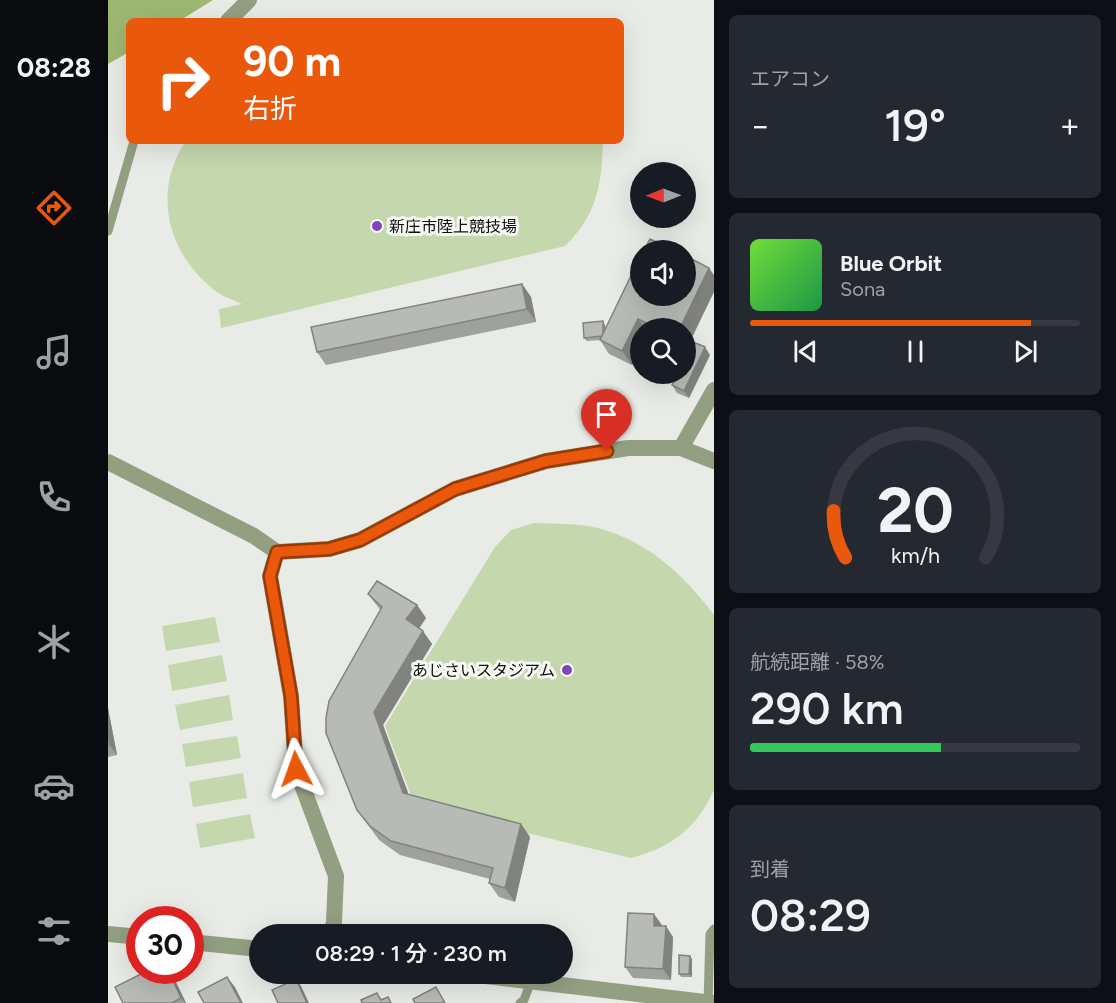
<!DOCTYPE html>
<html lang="ja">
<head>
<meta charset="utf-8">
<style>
  body { margin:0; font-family:Figtree,"Noto Sans JP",sans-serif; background:#242831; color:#f1f3f6; height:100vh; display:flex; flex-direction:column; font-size:22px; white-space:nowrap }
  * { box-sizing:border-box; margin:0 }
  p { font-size:20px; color:#9ea1a6 }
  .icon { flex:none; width:33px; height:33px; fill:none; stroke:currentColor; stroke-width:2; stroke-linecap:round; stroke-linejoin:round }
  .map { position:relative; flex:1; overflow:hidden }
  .panel { display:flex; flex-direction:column; gap:15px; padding:15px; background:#0d0f14; width:402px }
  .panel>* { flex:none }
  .hud { position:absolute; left:18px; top:18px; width:498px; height:126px; border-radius:9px; box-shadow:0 6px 24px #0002; background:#ea580c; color:#fff; overflow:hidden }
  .needle { width:39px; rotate:269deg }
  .buttons { position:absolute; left:522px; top:162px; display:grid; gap:12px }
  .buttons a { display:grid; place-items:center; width:66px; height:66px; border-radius:50%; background:#171b24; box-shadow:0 6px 24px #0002; font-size:30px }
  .speed { position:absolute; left:18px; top:906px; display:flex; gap:12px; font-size:30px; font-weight:700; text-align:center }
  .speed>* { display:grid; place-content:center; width:78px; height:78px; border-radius:50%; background:#171b24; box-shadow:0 6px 24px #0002; line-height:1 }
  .speed .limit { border:9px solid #d22; background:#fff; color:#111 }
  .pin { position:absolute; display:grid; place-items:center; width:51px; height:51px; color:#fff; margin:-62px -26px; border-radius:50% 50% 50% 0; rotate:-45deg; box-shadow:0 0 6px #0007 }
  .pin .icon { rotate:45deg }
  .me { position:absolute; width:66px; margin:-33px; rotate:356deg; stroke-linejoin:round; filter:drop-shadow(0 0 4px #0008) }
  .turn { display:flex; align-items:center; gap:21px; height:126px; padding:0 18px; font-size:27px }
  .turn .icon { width:78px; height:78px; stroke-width:2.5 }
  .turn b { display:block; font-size:42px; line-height:51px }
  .big { font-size:45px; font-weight:600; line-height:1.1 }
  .panel .widget { flex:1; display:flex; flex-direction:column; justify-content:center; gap:9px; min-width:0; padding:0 21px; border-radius:9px; background:#242831 }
  .panel .dial { align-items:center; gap:0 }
  .dial svg { height:156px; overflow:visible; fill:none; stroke:#363941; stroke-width:7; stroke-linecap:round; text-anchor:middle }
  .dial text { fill:#f1f3f6; stroke:none }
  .song { display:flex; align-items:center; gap:18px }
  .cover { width:72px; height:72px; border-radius:9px; background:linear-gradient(135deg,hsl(100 70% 55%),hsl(140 70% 35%)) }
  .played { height:6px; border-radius:3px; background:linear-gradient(90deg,#ea580c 85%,#363941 85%) }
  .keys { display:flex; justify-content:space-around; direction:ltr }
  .heat { display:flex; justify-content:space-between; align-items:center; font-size:33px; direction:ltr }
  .charge { height:9px; border-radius:4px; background:linear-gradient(90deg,#34c759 58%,#363941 0) }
  .trip { position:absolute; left:141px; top:924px; width:324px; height:60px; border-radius:30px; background:#171b24; box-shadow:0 6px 24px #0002; font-weight:600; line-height:60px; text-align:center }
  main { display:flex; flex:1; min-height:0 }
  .menu { display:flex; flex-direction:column; width:108px; justify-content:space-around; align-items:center; background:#090b0e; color:#9ea1a6 }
  .menu .icon { width:42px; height:42px }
  .menu .current { color:#ea580c }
  .menu b { font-size:27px; color:#f1f3f6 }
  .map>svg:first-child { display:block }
</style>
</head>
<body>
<main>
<nav class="menu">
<b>08:28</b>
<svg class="icon current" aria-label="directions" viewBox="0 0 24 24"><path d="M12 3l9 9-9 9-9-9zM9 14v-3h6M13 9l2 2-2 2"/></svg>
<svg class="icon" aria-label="music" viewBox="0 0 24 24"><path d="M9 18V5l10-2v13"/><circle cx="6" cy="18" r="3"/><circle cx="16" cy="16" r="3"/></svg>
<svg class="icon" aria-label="phone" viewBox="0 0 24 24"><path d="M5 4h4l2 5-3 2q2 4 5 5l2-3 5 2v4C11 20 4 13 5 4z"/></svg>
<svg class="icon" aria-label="climate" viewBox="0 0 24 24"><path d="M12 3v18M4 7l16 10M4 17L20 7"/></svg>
<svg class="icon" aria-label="car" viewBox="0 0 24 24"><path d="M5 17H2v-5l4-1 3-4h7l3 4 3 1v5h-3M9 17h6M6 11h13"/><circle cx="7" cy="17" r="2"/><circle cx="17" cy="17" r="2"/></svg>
<svg class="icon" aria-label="filters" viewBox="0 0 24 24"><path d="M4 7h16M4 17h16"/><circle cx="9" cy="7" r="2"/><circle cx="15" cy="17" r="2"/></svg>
</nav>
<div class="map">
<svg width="606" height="1003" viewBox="0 0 606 1003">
  <rect width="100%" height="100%" fill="#e9ece6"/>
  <path fill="#c5d7ad" d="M78 141H495C494 184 489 215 457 246L113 328 111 309 134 304C126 300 116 297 109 292 60 256 43 192 78 141Z
    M426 523C446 524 470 523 490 528 540 541 576 575 606 615V790C588 829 564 847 523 858L307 806 277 726 387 547 403 530Z
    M107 617 112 642 58 651 54 626Z
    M114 655 119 681 64 691 60 665Z
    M121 695 125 720 72 730 67 705Z
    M129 736 133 758 78 767 74 744Z
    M135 773 139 798 85 807 81 782Z
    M142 814 147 838 92 848 88 824Z"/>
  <path fill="#9db873" d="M0 0H105L71 21H21V52L0 64Z"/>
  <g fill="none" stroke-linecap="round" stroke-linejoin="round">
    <path stroke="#929f81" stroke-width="9" d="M0 231 26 141
      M412 1003 416 1000 423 981
      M600 1003 602 934 606 929"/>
    <path stroke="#929f81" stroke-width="16" d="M120 21 141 0
      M0 462 146 536 169 552 221 549 252 540 347 489 438 461 520 448H573L606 390
      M169 552 162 576 183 696 188 769 228 876 226 922 223 934"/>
    <path stroke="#929f81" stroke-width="16" d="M573 448 606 461
      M0 934 32 937
      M82 942 152 949
      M361 974 606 1003"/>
  </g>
  <path fill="#9ea19c" d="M532 257 578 328H532L524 365 501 354 492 340 479 341 476 338 497 325V329Z
    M414 284 423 297 428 322 218 365 209 352Z
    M602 355 581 398 569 393 564 385Z
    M260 594 309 605 318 618 311 628 324 644 275 725 300 794 413 824 422 837 407 902 391 897 381 883 382 879 292 855 271 840 249 810 273 611Z
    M0 708 9 755 0 757Z
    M554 925V926L565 937 563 980 525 978 517 967Z
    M584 959V977H573L571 974Z
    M64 974 78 1003H15Z"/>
  <path fill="#81837f" d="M601 268 606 275V292L578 350V328H572Z
    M414 284 423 297 428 322 419 309Z
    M530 319 537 328H532V347L524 365 514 351Z
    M495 321 497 325 498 340 496 336Z
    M597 347 602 355 581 398 576 391Z
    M309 605 318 618 308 633 298 619Z
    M315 631 324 644 275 725 305 806 295 793 266 712Z
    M0 708 9 755 1 745 0 738Z
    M413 824 422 837 407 902 397 888Z
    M546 914 554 925 553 936 546 926Z
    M558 926 565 937 563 980 555 969Z
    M582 956 584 959V977L581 974Z
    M60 970H62L64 974 78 1003H77L73 998Z
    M119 977 127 987 135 1003H133Z
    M188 979 193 986 201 1003H199Z"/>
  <path fill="#b8bbb5" stroke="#81837f" stroke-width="1.5" d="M542 239 566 250H536Z
    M578 256 601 268 572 328H549L530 319 514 351 492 340 532 257V296H578Z
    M414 284 419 309 209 352 203 327Z
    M495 321V333L494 336 476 338 475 323Z
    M585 342 597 347 576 391 564 385 570 374H578V357Z
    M269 581 309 605 298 619 315 631 266 712 295 793 413 824 397 888 381 883 385 868 283 841 262 826 249 810 218 733V718L221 701 274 607 260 594Z
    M520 913 546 914V926H558L555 969 517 967Z
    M571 955 582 956 581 974H571Z
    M41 970H60L73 998 64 1003H15L7 987Z
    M119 977 133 1003H96L90 992Z
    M188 979 199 1003H170L164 990Z
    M328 987 337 1003H307L305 999Z
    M269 993 273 1000 280 997 283 1003H254L253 1000Z"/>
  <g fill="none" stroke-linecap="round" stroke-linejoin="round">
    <g stroke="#983908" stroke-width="15">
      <path id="route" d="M188 769 183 696 162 576 169 552 221 549 252 540 347 489 438 461 499 451"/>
    </g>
    <use href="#route" stroke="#ea580c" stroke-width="10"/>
  </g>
  <g fill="#8545ba" stroke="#f6f9f3" stroke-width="2">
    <circle cx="269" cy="226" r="6"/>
    <circle cx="459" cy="670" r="6"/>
  </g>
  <g text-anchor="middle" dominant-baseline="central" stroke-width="6" stroke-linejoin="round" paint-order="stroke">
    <g font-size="16" fill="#0e0f0d" stroke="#f6f9f3" text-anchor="start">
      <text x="281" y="226">新庄市陸上競技場</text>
      <text x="447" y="670" text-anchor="end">あじさいスタジアム</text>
    </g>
  </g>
</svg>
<div class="buttons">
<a><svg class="needle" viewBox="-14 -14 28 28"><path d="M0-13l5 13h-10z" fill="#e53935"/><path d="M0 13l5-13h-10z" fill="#9ea1a6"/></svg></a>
<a><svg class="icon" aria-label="sound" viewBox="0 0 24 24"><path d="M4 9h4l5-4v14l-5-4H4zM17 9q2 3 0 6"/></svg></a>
<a><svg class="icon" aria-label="search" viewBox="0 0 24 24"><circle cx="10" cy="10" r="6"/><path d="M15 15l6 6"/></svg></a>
</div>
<div class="speed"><div class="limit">30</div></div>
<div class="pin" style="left:499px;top:451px;background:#d93025"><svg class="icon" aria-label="arrive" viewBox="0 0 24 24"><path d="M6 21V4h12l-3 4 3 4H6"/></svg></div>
<svg class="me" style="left:188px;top:769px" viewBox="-20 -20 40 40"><path d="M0-17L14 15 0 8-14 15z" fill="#ea580c" stroke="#fff" stroke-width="4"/></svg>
<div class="trip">08:29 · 1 分 · 230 m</div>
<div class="hud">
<div class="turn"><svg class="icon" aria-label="right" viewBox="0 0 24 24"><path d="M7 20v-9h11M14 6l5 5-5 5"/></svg><div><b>90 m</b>右折</div></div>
</div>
</div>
<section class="panel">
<div class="widget"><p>エアコン</p>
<div class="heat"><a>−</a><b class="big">19°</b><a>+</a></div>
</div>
<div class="widget">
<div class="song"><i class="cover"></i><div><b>Blue Orbit</b><p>Sona</p></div></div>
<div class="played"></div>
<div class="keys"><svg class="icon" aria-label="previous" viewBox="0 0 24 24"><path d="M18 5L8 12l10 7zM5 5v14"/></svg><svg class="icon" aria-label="pause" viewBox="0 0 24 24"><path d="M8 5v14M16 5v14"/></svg><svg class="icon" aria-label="next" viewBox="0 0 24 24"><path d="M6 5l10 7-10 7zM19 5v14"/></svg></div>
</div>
<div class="widget dial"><svg viewBox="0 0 100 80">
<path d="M14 69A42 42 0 1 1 86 69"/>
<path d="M14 69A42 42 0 0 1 8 45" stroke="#ea580c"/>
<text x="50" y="56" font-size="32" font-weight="700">20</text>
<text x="50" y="72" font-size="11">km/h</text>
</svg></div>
<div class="widget"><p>航続距離 · 58%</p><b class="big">290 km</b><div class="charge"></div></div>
<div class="widget"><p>到着</p><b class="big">08:29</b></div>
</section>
</main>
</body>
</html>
